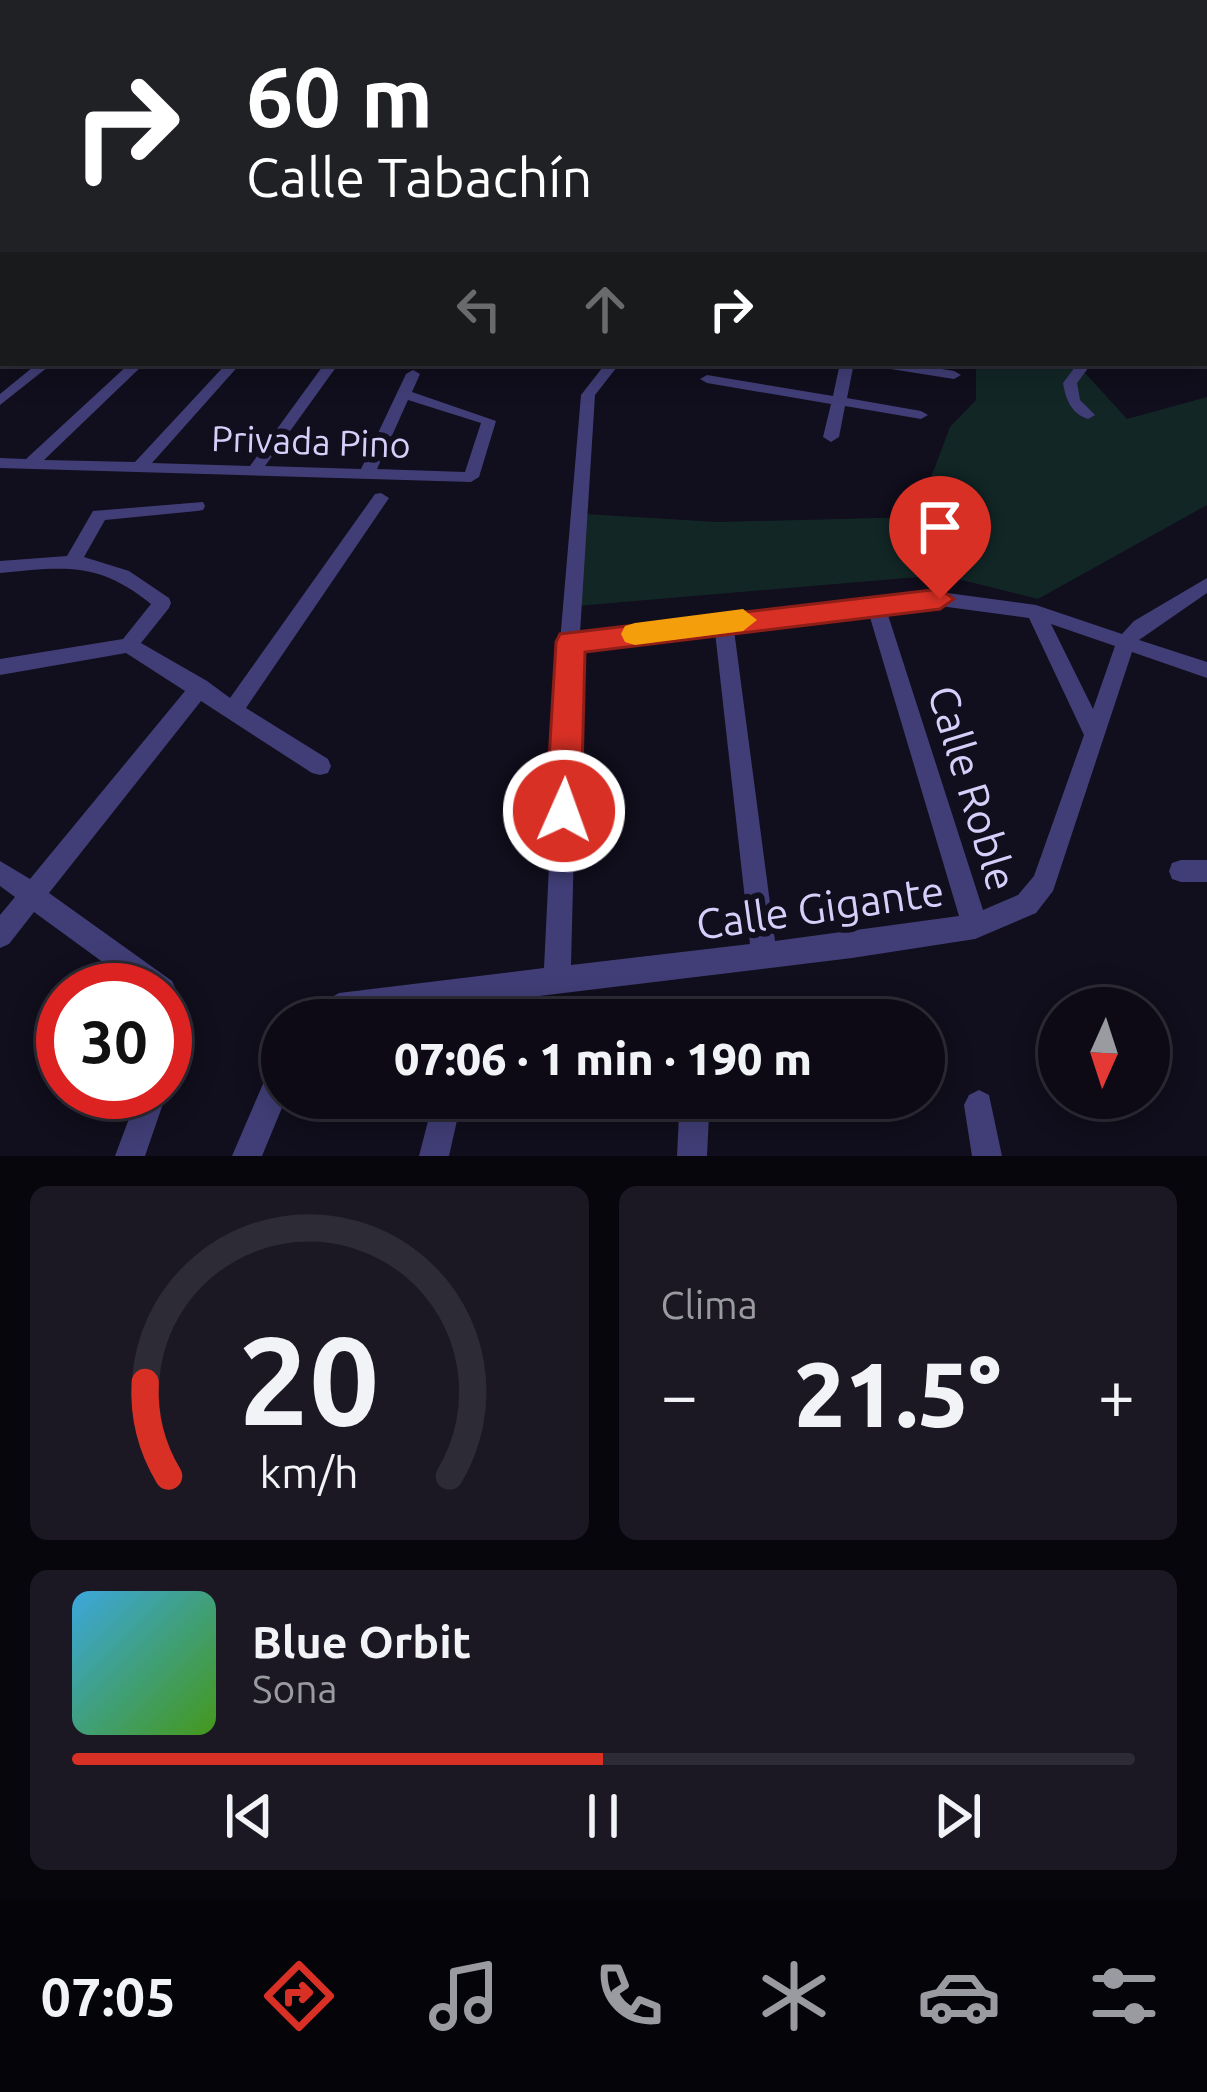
<!DOCTYPE html>
<html lang="es">
<head>
<meta charset="utf-8">
<style>
  body { margin:0; font-family:Ubuntu,sans-serif; background:#1b1823; color:#f1f3f6; height:100vh; display:flex; flex-direction:column; font-size:45px; white-space:nowrap }
  * { box-sizing:border-box; margin:0 }
  p { font-size:39px; color:#9a9aa1 }
  .icon { flex:none; width:66px; height:66px; fill:none; stroke:currentColor; stroke-width:2; stroke-linecap:round; stroke-linejoin:round }
  .map { position:relative; height:1156px; overflow:hidden }
  .panel { display:flex; flex-direction:column; gap:30px; padding:30px; background:#07060c; flex:1 }
  .panel>* { flex:none }
  .top-card { position:absolute; left:0px; top:0px; width:1209px; height:366px; box-shadow:0 6px 30px #0003,0 0 0 3px #2d2b35; background:#202124; color:#fff; overflow:hidden }
  .needle { width:78px; rotate:183deg }
  .buttons { position:absolute; left:1038px; top:987px; display:grid; gap:24px }
  .buttons a { display:grid; place-items:center; width:132px; height:132px; border-radius:50%; background:#0d0a16; box-shadow:0 6px 30px #0003,0 0 0 3px #2d2b35; font-size:60px }
  .speed { position:absolute; left:36px; top:963px; display:flex; gap:24px; font-size:60px; font-weight:700; text-align:center }
  .speed>* { display:grid; place-content:center; width:156px; height:156px; border-radius:50%; background:#0d0a16; box-shadow:0 6px 30px #0003,0 0 0 3px #2d2b35; line-height:1 }
  .speed .limit { border:18px solid #d22; background:#fff; color:#111 }
  .pin { position:absolute; display:grid; place-items:center; width:102px; height:102px; color:#fff; margin:-123px -51px; border-radius:50% 50% 50% 0; rotate:-45deg; box-shadow:0 0 12px #0007 }
  .pin .icon { rotate:45deg }
  .me { position:absolute; width:132px; margin:-66px; rotate:2deg; stroke-linejoin:round; filter:drop-shadow(0 0 9px #0008) }
  .turn { display:flex; align-items:center; gap:42px; height:252px; padding:0 48px; font-size:54px }
  .turn .icon { width:156px; height:156px; stroke-width:2.5 }
  .turn b { display:block; font-size:84px; line-height:102px }
  .lanes { display:flex; align-items:center; height:114px; padding:0 48px; background:#0003; justify-content:center; gap:60px; direction:ltr }
  .lanes .off { opacity:.35 }
  .big { font-size:90px; font-weight:800; line-height:1.1 }
  .panel .card { flex:1; display:flex; flex-direction:column; justify-content:center; gap:18px; min-width:0; padding:0 42px; border-radius:18px; background:#1b1823 }
  .panel .dial { align-items:center; gap:0 }
  .dial svg { height:312px; overflow:visible; fill:none; stroke:#2d2b35; stroke-width:7; stroke-linecap:round; text-anchor:middle }
  .dial text { fill:#f1f3f6; stroke:none }
  .song { display:flex; align-items:center; gap:36px }
  .cover { width:144px; height:144px; border-radius:18px; background:linear-gradient(135deg,hsl(200 70% 55%),hsl(100 70% 35%)) }
  .played { height:12px; border-radius:6px; background:linear-gradient(90deg,#d93025 50%,#2d2b35 50%) }
  .keys { display:flex; justify-content:space-around; direction:ltr }
  .heat { display:flex; justify-content:space-between; align-items:center; font-size:66px; direction:ltr }
  .panel .tiles { flex:1; display:grid; gap:30px; grid-template-columns:1fr 1fr }
  .card:last-child { grid-column:span 2 }
  .trip { position:absolute; left:261px; top:999px; width:684px; height:120px; border-radius:60px; background:#0d0a16; box-shadow:0 6px 30px #0003,0 0 0 3px #2d2b35; font-weight:800; line-height:120px; text-align:center }
  .tabs { display:flex; height:192px; justify-content:space-around; align-items:center; background:#050409; color:#9a9aa1 }
  .tabs .icon { width:84px; height:84px }
  .tabs .active { color:#d93025 }
  .tabs b { font-size:54px; color:#f1f3f6 }
  .map>svg:first-child { display:block }
</style>
</head>
<body>
<div class="map">
<svg width="1207" height="1156" viewBox="0 0 1207 1156">
  <rect width="100%" height="100%" fill="#110e1d"/>
  <path fill="#122626" d="M976 363H1076L1127 419 1207 397V505L1038 599 942 575 565 607 585 514 718 522 916 517 950 427 976 400Z"/>
  <g fill="none" stroke-linecap="round" stroke-linejoin="round">
    <path fill="#413e77" fill-rule="evenodd" d="M3 168V174L0 175V169Z
      M3 191V197L0 198V192Z
      M1206 205H1207V212H1206Z
      M0 216 3 217V225L0 224Z
      M1206 244H1207V250H1206Z
      M1206 297 1207 298V306L1206 305Z
      M0 330H3V338H0Z
      M38 363H53L0 405V394Z
      M130 363H145L44 460 135 462 227 363H241L152 463 250 466 325 363H339L265 466 361 469 406 374 413 370 420 374 412 392 496 421 479 477 471 482 0 468V458L26 459ZM408 400 481 423 465 472 377 469Z
      M606 363H620L595 395 580 633 940 592 1036 605 1122 634 1134 621 1207 578V593L1139 640 1207 662V678L1132 652 1053 891 1036 913 975 939 852 958 342 1020H305L309 1010 339 993 544 968 560 642 581 395ZM940 606 1029 618 1084 735 1034 876 1018 895 983 910 887 612ZM869 614 959 916 775 941 734 630ZM1051 624 1115 646 1093 709ZM715 632 750 944 571 965 579 648Z
      M840 363H854L847 398 921 411 928 415 921 419 845 406 839 437 831 442 823 437 831 404 707 383 700 379 707 375 833 396Z
      M871 363H904L954 371 961 375 954 379 878 367Z
      M1078 363H1092L1077 383 1080 400 1095 415 1088 419C1071 413 1066 400 1063 383Z
      M1124 363H1145L1138 367Z
      M381 493 389 498 246 708 328 759 331 766 328 773 320 775 312 773 201 701 49 893 172 981 188 1016 175 1066 165 1070V990H141L34 912 9 944 0 948V915L15 897 0 886V861L30 879 185 691 126 653 0 675V659L123 639 151 604C98 561 64 567 0 573V561L67 556 93 511 203 502 205 506 203 510 197 511 105 520 84 557 129 571 169 598 171 603 169 608 141 643 207 681 230 698 375 494Z
      M1181 860H1207V882H1181L1172 879 1169 871 1172 863Z
      M282 1059V1098H286L262 1156H232L272 1063Z
      M165 1086 167 1092 145 1156H115L139 1092H165Z
      M979 1090 989 1095 1002 1156H972L964 1105 969 1095Z
      M434 1098H462L449 1156H419Z
      M694 1100 704 1105 709 1115 707 1156H677L679 1115 684 1105Z"/>
    <path fill="#bd62ee" fill-rule="evenodd" d="M1206 157H1207V162H1206Z"/>
  </g>
  <linearGradient id="sky" x2="0" y2="1"><stop stop-color="#090810"/><stop offset="0.49" stop-color="#32364c"/><stop offset="1" stop-color="#32364c" stop-opacity="0"/></linearGradient>
  <rect width="1207" height="319" fill="url(#sky)"/>
  <path fill="#d93025" stroke="#8d1f18" stroke-width="3" d="M940 589 954 599 940 609 585 652 581 811 576 822 564 827 551 822 546 811 556 642 560 634Z"/>
  <path fill="#f59e0b" d="M743 609 757 620 743 631 635 645 625 642 621 634 625 626 635 623Z"/>
  <g text-anchor="middle" dominant-baseline="central" stroke-width="12" stroke-linejoin="round" paint-order="stroke">
    <g font-size="36" fill="#d5cffa" stroke="#110e1d">
      <text transform="translate(311 441) rotate(2)">Privada Pino</text>
    </g>
    <g font-size="42" fill="#d5cffa" stroke="#110e1d">
      <text transform="translate(973 788) rotate(73)">Calle Roble</text>
      <text transform="translate(820 907) rotate(-8)">Calle Gigante</text>
    </g>
  </g>
</svg>
<div class="buttons">
<a><svg class="needle" viewBox="-14 -14 28 28"><path d="M0-13l5 13h-10z" fill="#e53935"/><path d="M0 13l5-13h-10z" fill="#9a9aa1"/></svg></a>
</div>
<div class="speed"><div class="limit">30</div></div>
<div class="pin" style="left:940px;top:599px;background:#d93025"><svg class="icon" aria-label="arrive" viewBox="0 0 24 24"><path d="M6 21V4h12l-3 4 3 4H6"/></svg></div>
<svg class="me" style="left:564px;top:811px" viewBox="-20 -20 40 40"><circle r="17" fill="#d93025" stroke="#fff" stroke-width="3"/><path d="M0-11L8 9 0 5-8 9z" fill="#fff"/></svg>
<div class="trip">07:06 · 1 min · 190 m</div>
<div class="top-card">
<div class="turn"><svg class="icon" aria-label="right" viewBox="0 0 24 24"><path d="M7 20v-9h11M14 6l5 5-5 5"/></svg><div><b>60 m</b>Calle Tabachín</div></div>
<div class="lanes"><svg class="icon off" aria-label="left" viewBox="0 0 24 24"><path d="M17 20v-9H6M10 6l-5 5 5 5"/></svg><svg class="icon off" aria-label="ahead" viewBox="0 0 24 24"><path d="M12 20V5M6 11l6-6 6 6"/></svg><svg class="icon" aria-label="right" viewBox="0 0 24 24"><path d="M7 20v-9h11M14 6l5 5-5 5"/></svg></div>
</div>
</div>
<section class="panel">
<div class="tiles">
<div class="card dial"><svg viewBox="0 0 100 80">
<path d="M14 69A42 42 0 1 1 86 69"/>
<path d="M14 69A42 42 0 0 1 8 45" stroke="#d93025"/>
<text x="50" y="56" font-size="32" font-weight="700">20</text>
<text x="50" y="72" font-size="11">km/h</text>
</svg></div>
<div class="card"><p>Clima</p>
<div class="heat"><a>−</a><b class="big">21.5°</b><a>+</a></div>
</div>
<div class="card">
<div class="song"><i class="cover"></i><div><b>Blue Orbit</b><p>Sona</p></div></div>
<div class="played"></div>
<div class="keys"><svg class="icon" aria-label="previous" viewBox="0 0 24 24"><path d="M18 5L8 12l10 7zM5 5v14"/></svg><svg class="icon" aria-label="pause" viewBox="0 0 24 24"><path d="M8 5v14M16 5v14"/></svg><svg class="icon" aria-label="next" viewBox="0 0 24 24"><path d="M6 5l10 7-10 7zM19 5v14"/></svg></div>
</div>
</div>
</section>
<nav class="tabs">
<b>07:05</b>
<svg class="icon active" aria-label="directions" viewBox="0 0 24 24"><path d="M12 3l9 9-9 9-9-9zM9 14v-3h6M13 9l2 2-2 2"/></svg>
<svg class="icon" aria-label="music" viewBox="0 0 24 24"><path d="M9 18V5l10-2v13"/><circle cx="6" cy="18" r="3"/><circle cx="16" cy="16" r="3"/></svg>
<svg class="icon" aria-label="phone" viewBox="0 0 24 24"><path d="M5 4h4l2 5-3 2q2 4 5 5l2-3 5 2v4C11 20 4 13 5 4z"/></svg>
<svg class="icon" aria-label="climate" viewBox="0 0 24 24"><path d="M12 3v18M4 7l16 10M4 17L20 7"/></svg>
<svg class="icon" aria-label="car" viewBox="0 0 24 24"><path d="M5 17H2v-5l4-1 3-4h7l3 4 3 1v5h-3M9 17h6M6 11h13"/><circle cx="7" cy="17" r="2"/><circle cx="17" cy="17" r="2"/></svg>
<svg class="icon" aria-label="filters" viewBox="0 0 24 24"><path d="M4 7h16M4 17h16"/><circle cx="9" cy="7" r="2"/><circle cx="15" cy="17" r="2"/></svg>
</nav>
</body>
</html>
